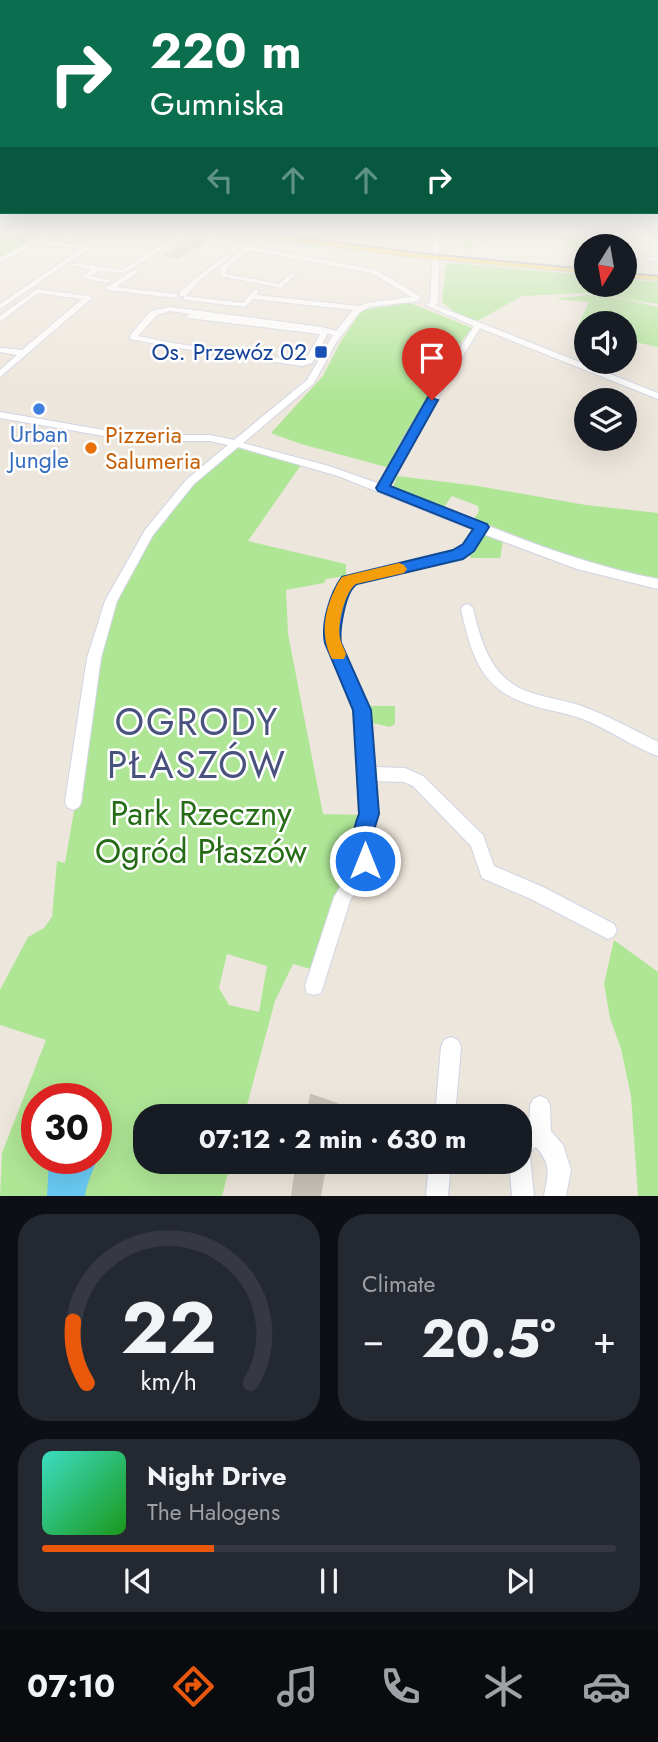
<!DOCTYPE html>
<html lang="en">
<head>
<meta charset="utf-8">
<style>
  body { margin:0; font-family:Jost,sans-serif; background:#242831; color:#f1f3f6; height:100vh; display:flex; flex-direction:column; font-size:26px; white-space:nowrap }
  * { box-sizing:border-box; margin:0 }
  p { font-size:23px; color:#9ea1a6 }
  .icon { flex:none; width:38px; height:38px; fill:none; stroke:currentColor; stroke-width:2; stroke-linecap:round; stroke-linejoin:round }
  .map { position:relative; height:1196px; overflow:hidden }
  .details { display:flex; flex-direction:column; gap:18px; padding:18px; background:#0d0f14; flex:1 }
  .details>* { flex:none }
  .guide { position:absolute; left:0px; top:0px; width:658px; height:214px; box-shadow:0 7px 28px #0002; background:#0b6e4f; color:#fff; overflow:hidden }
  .needle { width:46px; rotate:191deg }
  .fabs { position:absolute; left:574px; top:234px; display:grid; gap:14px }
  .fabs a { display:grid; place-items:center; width:63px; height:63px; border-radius:50%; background:#171b24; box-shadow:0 7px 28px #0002; font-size:35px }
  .speed { position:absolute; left:21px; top:1083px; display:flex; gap:14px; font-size:35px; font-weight:700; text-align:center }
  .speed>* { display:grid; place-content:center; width:91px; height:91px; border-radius:50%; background:#171b24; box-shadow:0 7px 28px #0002; line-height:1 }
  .speed .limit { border:10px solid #d22; background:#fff; color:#111 }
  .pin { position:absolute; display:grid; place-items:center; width:60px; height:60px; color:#fff; margin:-72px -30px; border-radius:50% 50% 50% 0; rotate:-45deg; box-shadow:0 0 7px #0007 }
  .pin .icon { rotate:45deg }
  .me { position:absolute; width:77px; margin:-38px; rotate:0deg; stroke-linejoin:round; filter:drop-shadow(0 0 5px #0008) }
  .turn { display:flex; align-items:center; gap:24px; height:147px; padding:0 35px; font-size:32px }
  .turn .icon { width:91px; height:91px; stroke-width:2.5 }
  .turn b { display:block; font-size:49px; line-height:60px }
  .lanes { display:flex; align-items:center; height:66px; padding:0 35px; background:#0003; justify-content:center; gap:35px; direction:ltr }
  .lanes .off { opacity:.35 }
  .big { font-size:52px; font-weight:700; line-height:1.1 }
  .details .card { flex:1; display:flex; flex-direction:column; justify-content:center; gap:10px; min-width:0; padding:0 24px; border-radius:28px; background:#242831 }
  .details .dial { align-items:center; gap:0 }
  .dial svg { height:182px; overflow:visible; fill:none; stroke:#363941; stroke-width:7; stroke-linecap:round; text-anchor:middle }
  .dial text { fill:#f1f3f6; stroke:none }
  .song { display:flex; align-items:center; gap:21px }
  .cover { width:84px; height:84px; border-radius:10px; background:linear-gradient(135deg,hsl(170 70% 55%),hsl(120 70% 35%)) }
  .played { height:7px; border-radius:4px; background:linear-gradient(90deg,#ea580c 30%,#363941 30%) }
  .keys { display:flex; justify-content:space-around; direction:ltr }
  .heat { display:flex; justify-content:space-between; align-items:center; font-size:38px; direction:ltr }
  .details .tiles { flex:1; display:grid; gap:18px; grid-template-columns:1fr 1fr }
  .card:last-child { grid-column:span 2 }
  .trip { position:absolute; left:133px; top:1104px; width:399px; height:70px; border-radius:28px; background:#171b24; box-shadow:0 7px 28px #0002; font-weight:700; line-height:70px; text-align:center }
  .tabs { display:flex; height:112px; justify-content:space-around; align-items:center; background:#090b0e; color:#9ea1a6 }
  .tabs .icon { width:49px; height:49px }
  .tabs .active { color:#ea580c }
  .tabs b { font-size:32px; color:#f1f3f6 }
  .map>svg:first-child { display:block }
</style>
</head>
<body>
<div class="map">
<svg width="658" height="1196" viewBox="0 0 658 1196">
  <rect width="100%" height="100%" fill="#ede6dc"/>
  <path fill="#afe696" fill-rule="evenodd" d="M6 230H50L0 259V233Z
    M211 230 385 256 208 233Z
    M465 230H500L505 239H489L487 243 474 239 471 246 466 248 469 250H465Z
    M562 230H583L576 236 605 244V247H586V256H582L554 235 540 233 553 234Z
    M451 263 586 275V285H625V279L658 282V304L584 293 522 296 477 321 455 312 442 302 446 265Z
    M588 295 627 300 658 307V347L625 340V324H586V332L576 330 589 302 554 299Z
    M410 303 472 328 446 362 450 363 410 428 390 468 301 444 271 433 323 376 341 341 362 310Z
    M234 447 301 465 248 541 346 564V576L326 579 324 583 286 590 288 634 323 814 364 815 359 854 353 861 311 969 293 964 275 1001 244 1116H145V1162H231L222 1196H0L2 1153 46 1040 0 1025V990L28 937 44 928 52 917 57 861 65 863 75 805 82 804 84 787 81 775 102 632 149 533 191 482ZM227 954 267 966 259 1012 229 1005 219 988ZM37 1099H96V1158H37Z
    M397 476 478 486 586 505 658 513V578L625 573 557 552 474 519 479 511 478 506 452 496 444 507 393 488Z
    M484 534 503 541 500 558H471L469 553Z
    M366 706H395V724L390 727 369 722Z
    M614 940 658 972V1196H638L631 1096 621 1049 610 1018 604 984Z"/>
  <path fill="#6acbf4" d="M96 1121 102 1124C107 1151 89 1170 85 1196H47L49 1159 96 1158Z"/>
  <path fill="#c9c4bb" stroke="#c9c3b6" stroke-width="2" d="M194 239 204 242 178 258 165 255Z
    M311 1095 337 1104 335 1116H307Z
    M297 1162H326L320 1196H292Z"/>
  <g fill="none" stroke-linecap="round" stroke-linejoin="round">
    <g stroke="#d1d4e4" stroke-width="2">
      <path id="minor" d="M52 230H59L43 240 58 242 78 230H85L65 243 90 248 0 309V304L81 249 37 243 0 263V258Z
        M434 230H440L438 303 435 305 658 393V399L480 328 414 437 389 487C479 521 562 560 658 579V589L577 569 483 534 472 551 462 558 352 584 349 589 337 632 340 643 369 710 373 767 405 768 423 776 483 835 494 866 543 887 614 924 617 930 614 936 608 939 531 899 482 878 471 846 413 786 404 782 374 781 377 814 371 830 373 861 350 901 321 993 314 995 307 993 305 986 334 897 357 859 355 830 361 814 355 710 326 643 325 632 337 587 344 578 348 577 455 552 464 545 474 530 338 476 238 447 194 484 153 535 117 601 101 658 81 802 79 807 73 810 67 807 65 802 87 658 105 601 145 530 186 480 228 445 210 441H133L0 418V412L133 435H210L234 440 307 380 333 335 328 333 312 363 302 366 172 347 130 339V335L151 311 170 307 322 327 336 331 353 310 253 299 245 307 186 300 182 298 186 296 243 303 255 289 259 291 256 295 359 306 367 303 411 297 372 273 248 250 227 268 226 274 279 284 291 273 296 274 281 288 220 276 222 266 242 249 197 236H184L124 273 99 271 91 276 109 280 110 281 107 283 83 278V276L91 270 71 265 74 263 121 270 181 233 197 232 238 244 376 270 420 296 419 301 369 307 360 312 337 341 314 383 243 443 329 466 380 484 404 437 474 326 425 305 430 303ZM170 311 191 314 185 316 189 318 320 334 306 359 301 361 172 343 138 336 157 315Z
        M586 230H598L658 239V243Z
        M226 255 231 256 200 280 186 296H180V292L196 278Z
        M647 257H658V261L645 260V258Z
        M136 269 138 270V272L116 287 175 294 179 296 175 298 109 290 105 288Z
        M37 289 88 296 92 298 0 377V370L17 355 0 352V348L22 350 82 299 38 293 0 322V316Z
        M467 604 471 606 473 609C482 645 492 681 532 693 547 698 563 700 579 705 607 715 632 729 658 742V756C631 746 607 728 580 718 563 712 545 710 528 704 480 689 471 653 461 609L463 606Z
        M451 1037 458 1040 461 1047 455 1116H435L441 1047 444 1040Z
        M540 1096 547 1099 550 1106 551 1131 563 1145 571 1170 566 1196H544C548 1173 552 1166 536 1147L533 1148 530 1156 534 1196H512L509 1162H520V1132L529 1128 530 1106 533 1099Z
        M429 1162H451L448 1196H426Z"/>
    </g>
    <g stroke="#c8c8c8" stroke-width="2">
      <path id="major" d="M225 230H241L411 253 586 269V273L411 257 228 232Z
        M625 273 658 276V280L625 277Z"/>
    </g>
    <use href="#minor" fill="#fff" fill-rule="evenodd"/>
    <use href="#major" fill="#f7d758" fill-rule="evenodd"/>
    <path stroke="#9fa1b6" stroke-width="2" d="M244 230 419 253 586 269
      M625 273 658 276"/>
  </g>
  <linearGradient id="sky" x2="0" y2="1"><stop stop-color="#75bded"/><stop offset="0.58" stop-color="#f7f4ef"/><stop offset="1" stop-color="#f7f4ef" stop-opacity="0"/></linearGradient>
  <rect width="658" height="397" fill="url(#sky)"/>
  <path fill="#1a73e8" stroke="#114b97" stroke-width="2" d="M428 397 438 400 390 486 487 524 489 527 474 551 463 559 357 584C345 591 339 630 341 643L371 710 379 814 374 830 376 861 373 868 365 872 357 868C350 851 352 831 359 814L353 710 325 643C321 624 330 593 342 577L453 550 463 544 473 529 378 491 376 488Z"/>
  <path fill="#f59e0b" d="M399 563 404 565 407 569 404 573 356 584C345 591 337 625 340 638 341 643 344 649 346 654L344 659H332C319 633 325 608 338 583L342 577 349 575Z"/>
  <rect fill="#1a4fb4" stroke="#fff" stroke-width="2.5" x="314" y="345" width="14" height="14" rx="3.5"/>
  <circle fill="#3f7fe0" stroke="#fff" stroke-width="2.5" cx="39" cy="409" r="7"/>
  <circle fill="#e8710a" stroke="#fff" stroke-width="2.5" cx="91" cy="448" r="7"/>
  <g text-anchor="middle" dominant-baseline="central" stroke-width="5" stroke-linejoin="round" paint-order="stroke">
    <g font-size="23" fill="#164399" stroke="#fff" text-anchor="end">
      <text x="307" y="352">Os. Przewóz 02</text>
    </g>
    <g font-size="23" fill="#366cbe" stroke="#fff">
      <text x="39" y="434">Urban<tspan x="39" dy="26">Jungle</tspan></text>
    </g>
    <g font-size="23" fill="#c56008" stroke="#fff" text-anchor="start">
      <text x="105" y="435">Pizzeria<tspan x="105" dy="26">Salumeria</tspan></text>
    </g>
    <g font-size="33" fill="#266c17" stroke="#fff">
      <text x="201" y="813">Park Rzeczny<tspan x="201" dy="38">Ogród Płaszów</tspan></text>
    </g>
    <g font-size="37" letter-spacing="2" fill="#49517e" stroke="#fff">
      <text x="197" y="722">OGRODY<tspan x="197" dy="43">PŁASZÓW</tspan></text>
    </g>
  </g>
</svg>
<div class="fabs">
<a><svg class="needle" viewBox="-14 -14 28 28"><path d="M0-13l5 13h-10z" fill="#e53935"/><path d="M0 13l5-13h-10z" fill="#9ea1a6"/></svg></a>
<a><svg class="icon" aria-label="sound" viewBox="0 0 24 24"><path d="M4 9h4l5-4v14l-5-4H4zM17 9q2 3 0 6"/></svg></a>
<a><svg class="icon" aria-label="layers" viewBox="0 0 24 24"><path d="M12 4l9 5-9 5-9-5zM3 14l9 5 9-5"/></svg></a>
</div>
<div class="speed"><div class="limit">30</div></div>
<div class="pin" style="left:432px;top:400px;background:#d93025"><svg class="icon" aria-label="arrive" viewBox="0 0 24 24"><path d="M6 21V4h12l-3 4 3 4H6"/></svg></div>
<svg class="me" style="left:365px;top:861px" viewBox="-20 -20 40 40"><circle r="17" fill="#1a73e8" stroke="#fff" stroke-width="3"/><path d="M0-11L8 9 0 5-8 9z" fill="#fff"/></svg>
<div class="trip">07:12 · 2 min · 630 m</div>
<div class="guide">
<div class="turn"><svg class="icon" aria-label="right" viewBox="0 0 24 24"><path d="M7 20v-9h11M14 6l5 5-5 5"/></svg><div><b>220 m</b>Gumniska</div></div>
<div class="lanes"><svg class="icon off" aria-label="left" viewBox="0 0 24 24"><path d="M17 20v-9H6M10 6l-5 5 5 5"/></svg><svg class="icon off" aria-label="ahead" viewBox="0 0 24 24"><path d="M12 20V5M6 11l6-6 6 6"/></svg><svg class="icon off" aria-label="ahead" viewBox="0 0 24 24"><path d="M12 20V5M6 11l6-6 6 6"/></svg><svg class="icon" aria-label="right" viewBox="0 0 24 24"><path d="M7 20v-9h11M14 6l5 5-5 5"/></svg></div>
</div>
</div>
<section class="details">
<div class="tiles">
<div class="card dial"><svg viewBox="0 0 100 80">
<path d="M14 69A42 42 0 1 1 86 69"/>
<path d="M14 69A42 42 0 0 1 8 42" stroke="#ea580c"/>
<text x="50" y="56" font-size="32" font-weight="700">22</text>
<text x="50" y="72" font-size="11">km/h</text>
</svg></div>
<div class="card"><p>Climate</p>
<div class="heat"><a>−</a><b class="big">20.5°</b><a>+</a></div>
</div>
<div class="card">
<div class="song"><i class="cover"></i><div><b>Night Drive</b><p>The Halogens</p></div></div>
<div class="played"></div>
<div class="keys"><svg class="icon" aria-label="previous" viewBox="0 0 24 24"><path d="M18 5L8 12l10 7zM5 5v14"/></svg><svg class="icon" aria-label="pause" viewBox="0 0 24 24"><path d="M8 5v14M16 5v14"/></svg><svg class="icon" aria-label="next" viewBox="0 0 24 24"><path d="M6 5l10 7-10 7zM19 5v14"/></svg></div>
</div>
</div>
</section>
<nav class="tabs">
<b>07:10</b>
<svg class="icon active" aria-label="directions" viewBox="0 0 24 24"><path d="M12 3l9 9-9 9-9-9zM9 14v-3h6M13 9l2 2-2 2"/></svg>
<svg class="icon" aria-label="music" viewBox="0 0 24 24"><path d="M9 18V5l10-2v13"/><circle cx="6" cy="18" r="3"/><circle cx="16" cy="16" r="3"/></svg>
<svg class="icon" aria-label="phone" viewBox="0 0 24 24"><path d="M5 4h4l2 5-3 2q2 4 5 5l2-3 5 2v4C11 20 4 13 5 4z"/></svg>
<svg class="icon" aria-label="climate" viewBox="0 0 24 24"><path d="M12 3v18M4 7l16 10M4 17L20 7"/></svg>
<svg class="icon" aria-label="car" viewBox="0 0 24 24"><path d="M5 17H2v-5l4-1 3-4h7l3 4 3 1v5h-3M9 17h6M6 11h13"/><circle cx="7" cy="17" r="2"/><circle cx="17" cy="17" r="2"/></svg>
</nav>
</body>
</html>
